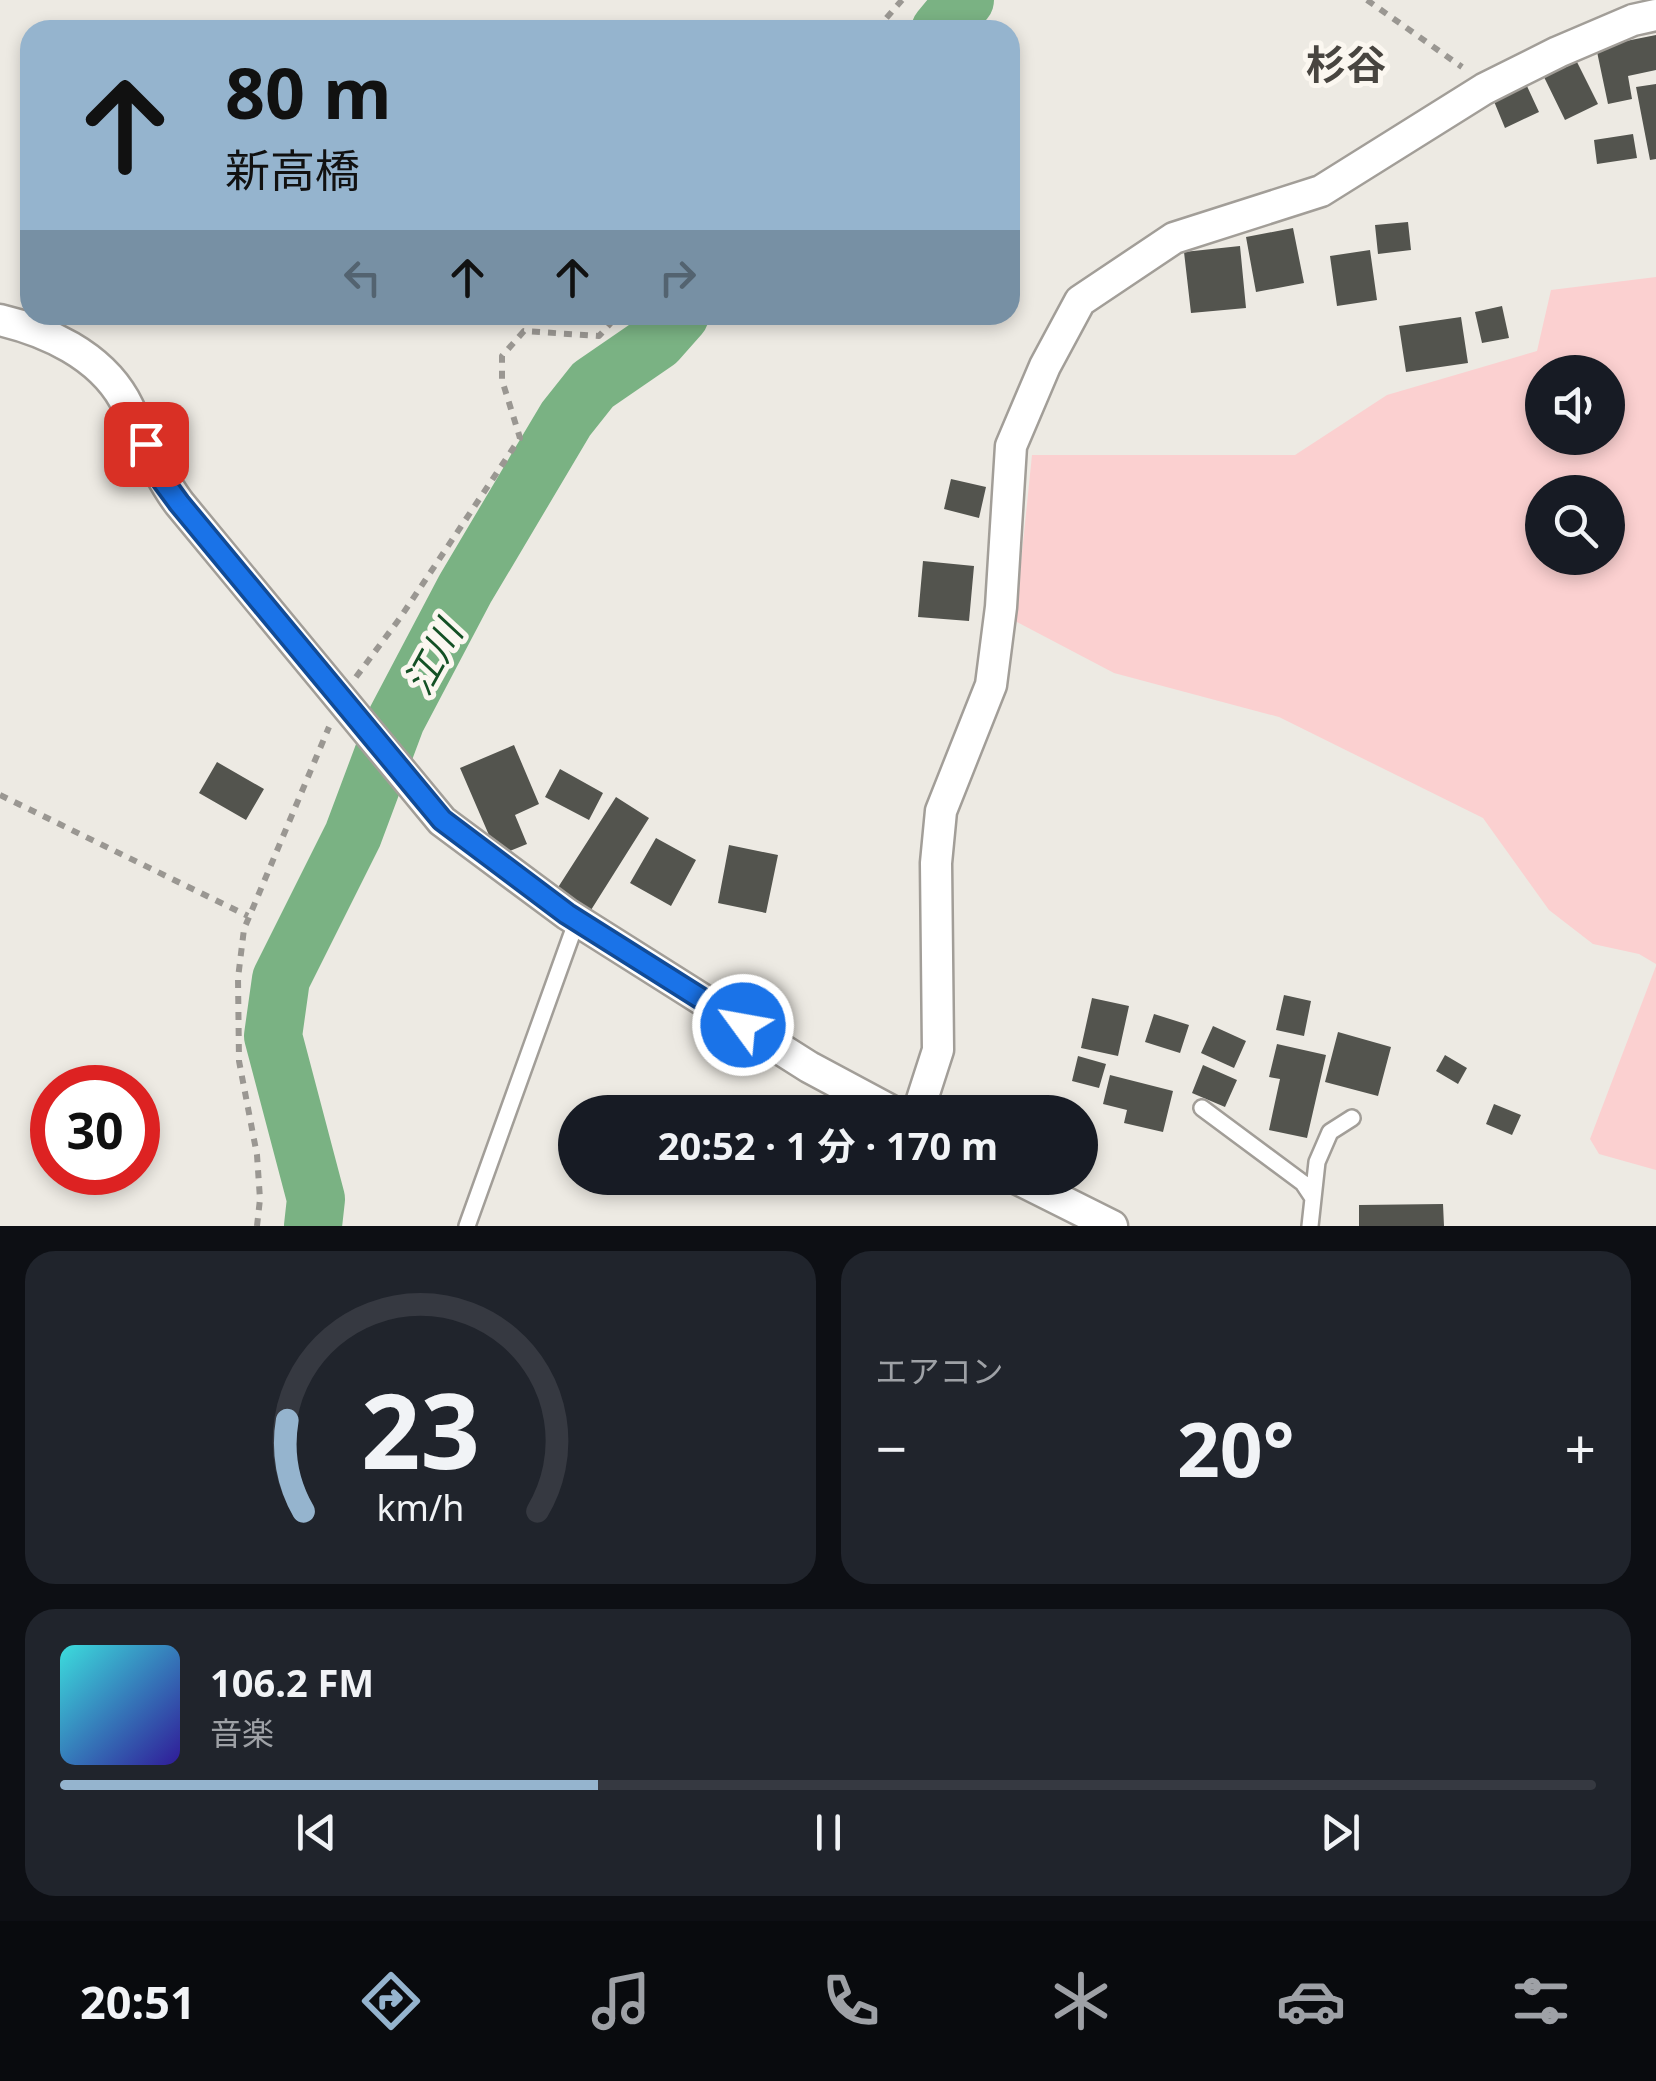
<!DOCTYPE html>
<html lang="ja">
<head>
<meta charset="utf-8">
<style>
  body { margin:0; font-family:"Noto Sans","Noto Sans JP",sans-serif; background:#20242c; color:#f1f3f6; height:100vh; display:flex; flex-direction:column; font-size:38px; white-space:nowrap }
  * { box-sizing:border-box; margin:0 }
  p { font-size:32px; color:#9ea1a6 }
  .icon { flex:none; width:55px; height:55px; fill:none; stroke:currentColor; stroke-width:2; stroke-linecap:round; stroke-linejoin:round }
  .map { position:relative; height:1226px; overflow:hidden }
  .sheet { display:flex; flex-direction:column; gap:25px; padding:25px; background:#0d0f14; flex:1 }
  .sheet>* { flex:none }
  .banner { position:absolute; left:20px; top:20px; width:1000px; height:305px; border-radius:30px; box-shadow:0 5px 15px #0003; background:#95b4ce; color:#111; overflow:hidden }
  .tools { position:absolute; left:1525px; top:355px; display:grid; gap:20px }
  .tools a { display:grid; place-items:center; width:100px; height:100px; border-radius:50%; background:#171b24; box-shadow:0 5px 15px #0003; font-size:50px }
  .speed { position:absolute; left:30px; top:1065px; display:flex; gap:20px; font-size:50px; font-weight:700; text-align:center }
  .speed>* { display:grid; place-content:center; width:130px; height:130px; border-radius:50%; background:#171b24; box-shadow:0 5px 15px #0003; line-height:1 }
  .speed .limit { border:15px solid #d22; background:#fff; color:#111 }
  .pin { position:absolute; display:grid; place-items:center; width:85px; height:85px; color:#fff; margin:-42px; border-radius:20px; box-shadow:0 5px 15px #0006 }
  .me { position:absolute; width:110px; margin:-55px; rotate:302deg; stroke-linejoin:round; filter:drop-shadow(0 0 8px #0008) }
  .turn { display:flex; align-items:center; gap:35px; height:210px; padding:0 40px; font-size:45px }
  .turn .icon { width:130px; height:130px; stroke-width:2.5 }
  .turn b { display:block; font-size:70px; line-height:85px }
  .lanes { display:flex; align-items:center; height:95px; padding:0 40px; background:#0003; justify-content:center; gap:50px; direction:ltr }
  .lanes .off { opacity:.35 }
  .big { font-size:75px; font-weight:700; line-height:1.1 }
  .sheet .widget { flex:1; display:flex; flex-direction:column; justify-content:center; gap:15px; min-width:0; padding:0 35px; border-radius:30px; background:#20242c }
  .sheet .dial { align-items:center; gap:0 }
  .dial svg { height:260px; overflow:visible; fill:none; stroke:#363941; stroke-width:7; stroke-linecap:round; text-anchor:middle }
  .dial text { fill:#f1f3f6; stroke:none }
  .song { display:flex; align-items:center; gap:30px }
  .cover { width:120px; height:120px; border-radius:15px; background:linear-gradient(135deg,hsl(180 70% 55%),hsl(250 70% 35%)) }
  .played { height:10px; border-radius:5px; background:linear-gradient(90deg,#95b4ce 35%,#363941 35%) }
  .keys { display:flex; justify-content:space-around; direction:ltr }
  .heat { display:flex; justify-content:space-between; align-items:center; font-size:55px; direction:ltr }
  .sheet .tiles { flex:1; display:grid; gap:25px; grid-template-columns:1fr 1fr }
  .widget:last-child { grid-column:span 2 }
  .trip { position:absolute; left:558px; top:1095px; width:540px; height:100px; border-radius:50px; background:#171b24; box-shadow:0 5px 15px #0003; font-weight:700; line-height:100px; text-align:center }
  .menu { display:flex; height:160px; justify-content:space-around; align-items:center; background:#090b0e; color:#9ea1a6 }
  .menu .icon { width:70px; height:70px }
  .menu .selected { color:#95b4ce }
  .menu b { font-size:45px; color:#f1f3f6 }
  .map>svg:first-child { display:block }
</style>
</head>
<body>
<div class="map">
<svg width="1656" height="1226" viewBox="0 0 1656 1226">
  <rect width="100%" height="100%" fill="#edeae3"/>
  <path fill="#fbd0d0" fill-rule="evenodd" d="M1656 277V964L1639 954 1593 944 1549 910 1483 818 1279 717 1114 673 1015 621 1032 455H1295L1387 395 1537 351 1551 290ZM1542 372H1608V438H1542ZM1542 492H1608V558H1542Z
    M1656 966V1170L1599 1154 1590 1139Z"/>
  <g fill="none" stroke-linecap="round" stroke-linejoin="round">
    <path stroke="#7ab283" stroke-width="58" d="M940 30 965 0
      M313 1226 316 1199 273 1036 281 979 353 835 396 720 465 589 566 419 593 385 657 341 680 315"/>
  </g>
  <path fill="#53544e" d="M1656 35V70L1628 76 1632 99 1608 104 1596 47Z
    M1577 62 1598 104 1565 120 1544 77Z
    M1526 84 1539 112 1505 128 1493 99Z
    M1656 84V159L1650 160 1636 87Z
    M1633 134 1637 158 1597 164 1594 140Z
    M1408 222 1411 250 1378 254 1375 225Z
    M1293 228 1304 283 1256 292 1246 237Z
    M1240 246 1246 308 1191 313 1184 252Z
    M1370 250 1377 300 1337 306 1330 256Z
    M1502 306 1509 338 1482 343 1475 312Z
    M1461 317 1468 363 1406 372 1399 326Z
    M951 479 986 487 979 518 944 509Z
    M923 561 974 566 969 621 918 617Z
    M514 745 539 804 515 815 527 844 498 856 460 768Z
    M217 762 264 789 246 820 199 793Z
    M560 769 603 793 589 820 545 797Z
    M616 797 649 818 591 910 557 889Z
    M656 838 696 860 671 906 630 883Z
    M729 845 778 855 766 913 718 903Z
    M1284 995 1311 1001 1304 1036 1276 1030Z
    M1092 998 1129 1006 1118 1056 1081 1048Z
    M1154 1014 1189 1025 1180 1053 1145 1042Z
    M1213 1026 1246 1041 1234 1068 1201 1053Z
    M1338 1032 1391 1047 1378 1096 1325 1082Z
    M1277 1044 1326 1055 1307 1138 1269 1130 1280 1079 1269 1077Z
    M1445 1055 1467 1068 1458 1084 1436 1071Z
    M1078 1056 1106 1064 1099 1088 1072 1081Z
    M1203 1065 1237 1080 1225 1107 1192 1093Z
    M1110 1075 1173 1091 1163 1132 1124 1123 1127 1110 1103 1104Z
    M1494 1104 1521 1115 1512 1135 1486 1124Z
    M1443 1204 1444 1226H1359V1205Z"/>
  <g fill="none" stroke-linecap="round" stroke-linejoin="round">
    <g stroke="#a29e98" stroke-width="20">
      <path id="service" d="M1202 1108 1303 1183 1313 1198
        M467 1226 577 920
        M1310 1226 1317 1162 1330 1132 1352 1118"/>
    </g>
    <g stroke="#a29e98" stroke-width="35">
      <path id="minor" d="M0 320C47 331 99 355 124 399 143 434 155 471 179 503L442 821 567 914 809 1067 893 1112
        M918 1112 938 1050 936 863 941 811 991 685 1001 607 1011 446 1045 366 1080 301 1174 238 1321 191 1484 89 1558 52 1633 20 1656 15
        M1016 1178 1112 1226"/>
    </g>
    <path stroke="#9a9792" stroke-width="6" stroke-dasharray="8 8" stroke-linecap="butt" d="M1367 0 1462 67
      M876 30 902 0
      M356 677 400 618 520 438 502 380V356L524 331 599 336 618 315
      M0 795 248 916
      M257 1226 260 1199 257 1155 239 1061 238 978 244 929 329 727"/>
    <use href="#service" stroke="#fff" stroke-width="15"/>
    <use href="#minor" stroke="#fff" stroke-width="30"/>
  </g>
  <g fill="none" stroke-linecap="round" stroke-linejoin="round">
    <g stroke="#114b97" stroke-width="25">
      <path id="route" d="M146 444 160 477 179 503 442 820 567 914 743 1025"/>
    </g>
    <use href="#route" stroke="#1a73e8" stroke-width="18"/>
  </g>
  <g text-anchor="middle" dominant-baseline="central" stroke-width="10" stroke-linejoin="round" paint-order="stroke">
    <g font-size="38" font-style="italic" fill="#145125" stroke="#fbf7f0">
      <text transform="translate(432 657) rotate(-61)">江川</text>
    </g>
    <g font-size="40" font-weight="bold" fill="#484540" stroke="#fbf7f0">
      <text x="1346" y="63">杉谷</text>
    </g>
  </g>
</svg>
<div class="tools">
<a><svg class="icon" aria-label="sound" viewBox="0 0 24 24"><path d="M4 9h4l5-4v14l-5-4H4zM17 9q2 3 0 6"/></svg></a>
<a><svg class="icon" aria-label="search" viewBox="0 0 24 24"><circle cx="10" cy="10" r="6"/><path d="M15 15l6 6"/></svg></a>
</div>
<div class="speed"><div class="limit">30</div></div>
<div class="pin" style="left:146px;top:444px;background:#d93025"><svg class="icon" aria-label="arrive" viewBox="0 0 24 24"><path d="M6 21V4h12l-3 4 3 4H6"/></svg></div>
<svg class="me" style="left:743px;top:1025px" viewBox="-20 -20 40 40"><circle r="17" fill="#1a73e8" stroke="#fff" stroke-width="3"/><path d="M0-11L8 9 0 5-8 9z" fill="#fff"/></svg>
<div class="trip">20:52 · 1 分 · 170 m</div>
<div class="banner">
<div class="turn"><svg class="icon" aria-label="ahead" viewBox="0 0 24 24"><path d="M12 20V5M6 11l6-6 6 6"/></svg><div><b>80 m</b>新高橋</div></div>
<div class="lanes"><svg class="icon off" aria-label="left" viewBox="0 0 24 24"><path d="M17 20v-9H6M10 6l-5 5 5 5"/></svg><svg class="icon" aria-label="ahead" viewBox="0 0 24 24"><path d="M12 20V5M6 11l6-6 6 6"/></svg><svg class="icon" aria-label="ahead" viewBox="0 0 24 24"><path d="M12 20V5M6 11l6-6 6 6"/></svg><svg class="icon off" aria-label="right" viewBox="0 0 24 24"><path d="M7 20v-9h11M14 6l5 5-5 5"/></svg></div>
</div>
</div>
<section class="sheet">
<div class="tiles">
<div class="widget dial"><svg viewBox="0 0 100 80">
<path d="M14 69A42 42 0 1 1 86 69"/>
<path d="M14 69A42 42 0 0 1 9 41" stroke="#95b4ce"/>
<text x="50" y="56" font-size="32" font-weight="700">23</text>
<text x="50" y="72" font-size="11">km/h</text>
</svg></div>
<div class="widget"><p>エアコン</p>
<div class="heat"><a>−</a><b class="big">20°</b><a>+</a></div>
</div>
<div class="widget">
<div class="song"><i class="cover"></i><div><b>106.2 FM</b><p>音楽</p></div></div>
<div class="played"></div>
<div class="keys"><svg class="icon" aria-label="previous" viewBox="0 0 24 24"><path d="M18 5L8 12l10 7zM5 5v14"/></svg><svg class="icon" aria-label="pause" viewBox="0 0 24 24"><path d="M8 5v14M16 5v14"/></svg><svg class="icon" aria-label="next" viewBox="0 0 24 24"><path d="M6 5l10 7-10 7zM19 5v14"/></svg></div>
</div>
</div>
</section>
<nav class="menu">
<b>20:51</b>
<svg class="icon selected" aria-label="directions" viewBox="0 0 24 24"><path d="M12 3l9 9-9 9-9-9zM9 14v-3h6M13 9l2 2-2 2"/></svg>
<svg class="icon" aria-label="music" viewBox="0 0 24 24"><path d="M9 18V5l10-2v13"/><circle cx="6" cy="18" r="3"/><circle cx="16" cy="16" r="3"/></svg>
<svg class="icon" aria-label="phone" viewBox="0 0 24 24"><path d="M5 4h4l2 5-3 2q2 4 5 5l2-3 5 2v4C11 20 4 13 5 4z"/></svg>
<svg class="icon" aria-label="climate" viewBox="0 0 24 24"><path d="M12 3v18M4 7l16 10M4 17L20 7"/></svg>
<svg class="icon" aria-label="car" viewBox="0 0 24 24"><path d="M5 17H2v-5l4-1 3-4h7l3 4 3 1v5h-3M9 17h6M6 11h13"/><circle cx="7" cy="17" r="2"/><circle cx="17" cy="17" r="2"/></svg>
<svg class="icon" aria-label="filters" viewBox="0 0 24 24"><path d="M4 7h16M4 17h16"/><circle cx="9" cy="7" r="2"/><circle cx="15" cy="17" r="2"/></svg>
</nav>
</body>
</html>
